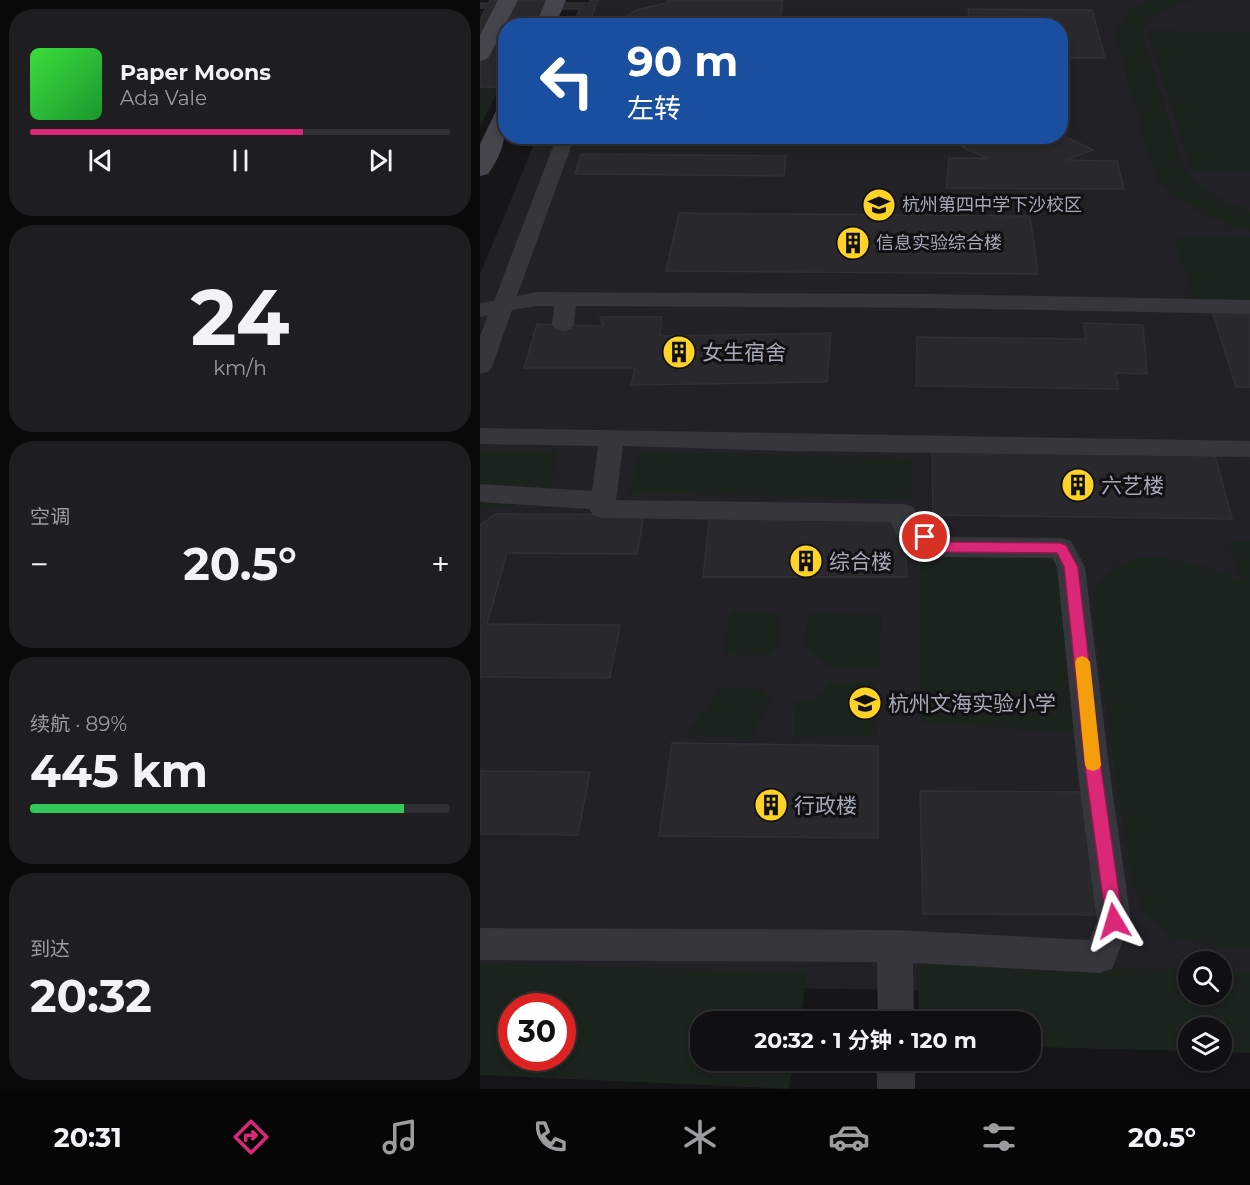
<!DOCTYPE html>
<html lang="zh">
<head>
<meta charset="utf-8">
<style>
  body { margin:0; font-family:Montserrat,"Noto Sans SC",sans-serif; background:#1e1e20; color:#f1f3f6; height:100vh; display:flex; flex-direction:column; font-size:22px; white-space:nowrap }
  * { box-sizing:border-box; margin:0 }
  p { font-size:20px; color:#9c9d9f }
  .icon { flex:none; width:33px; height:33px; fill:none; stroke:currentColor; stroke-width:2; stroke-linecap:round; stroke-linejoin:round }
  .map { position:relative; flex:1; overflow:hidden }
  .drawer { display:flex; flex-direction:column; gap:9px; padding:9px; background:#09090a; width:480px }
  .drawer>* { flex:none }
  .banner { position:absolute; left:18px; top:18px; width:570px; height:126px; border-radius:24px; box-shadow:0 3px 9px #0003,0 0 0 2px #303032; background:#1a4fa0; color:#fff; overflow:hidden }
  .tools { position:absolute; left:698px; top:951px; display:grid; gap:12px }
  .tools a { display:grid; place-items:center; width:54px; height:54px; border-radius:50%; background:#101012; box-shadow:0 3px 9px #0003,0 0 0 2px #303032; font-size:30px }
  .speed { position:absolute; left:18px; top:993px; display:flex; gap:12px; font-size:30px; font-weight:700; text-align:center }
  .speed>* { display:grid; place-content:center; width:78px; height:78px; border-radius:50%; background:#101012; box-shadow:0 3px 9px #0003,0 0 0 2px #303032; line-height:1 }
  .speed .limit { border:9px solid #d22; background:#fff; color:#111 }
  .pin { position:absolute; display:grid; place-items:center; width:51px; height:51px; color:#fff; margin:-26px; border:3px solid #fff; border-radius:50%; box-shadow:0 2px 6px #0007 }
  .me { position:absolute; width:66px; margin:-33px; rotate:353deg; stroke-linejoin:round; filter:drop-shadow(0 0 4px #0008) }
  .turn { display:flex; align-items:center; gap:21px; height:126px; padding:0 30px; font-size:27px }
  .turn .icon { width:78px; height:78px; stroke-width:2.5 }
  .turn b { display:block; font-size:42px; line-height:51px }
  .big { font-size:45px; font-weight:700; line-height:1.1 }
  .drawer .tile { flex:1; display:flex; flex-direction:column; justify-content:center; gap:9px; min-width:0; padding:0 21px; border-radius:24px; background:#1e1e20 }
  .drawer .dial { align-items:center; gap:0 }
  .dial b { font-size:78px; line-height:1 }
  .song { display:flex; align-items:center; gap:18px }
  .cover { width:72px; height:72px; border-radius:9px; background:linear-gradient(135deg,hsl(120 70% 55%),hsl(130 70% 35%)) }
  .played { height:6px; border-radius:3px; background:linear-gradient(90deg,#db2777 65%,#303032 65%) }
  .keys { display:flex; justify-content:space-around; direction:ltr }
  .heat { display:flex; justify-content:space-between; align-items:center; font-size:33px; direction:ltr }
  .charge { height:9px; border-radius:4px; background:linear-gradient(90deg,#34c759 89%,#303032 0) }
  .trip { position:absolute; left:210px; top:1011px; width:351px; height:60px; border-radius:24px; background:#101012; box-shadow:0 3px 9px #0003,0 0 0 2px #303032; font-weight:700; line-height:60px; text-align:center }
  .dock { display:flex; height:96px; justify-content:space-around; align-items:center; background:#060607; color:#9c9d9f }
  .dock .icon { width:42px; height:42px }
  .dock .selected { color:#db2777 }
  .dock b { font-size:27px; color:#f1f3f6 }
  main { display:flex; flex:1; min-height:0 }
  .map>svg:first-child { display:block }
</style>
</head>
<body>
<main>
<section class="drawer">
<div class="tile">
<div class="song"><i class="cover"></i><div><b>Paper Moons</b><p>Ada Vale</p></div></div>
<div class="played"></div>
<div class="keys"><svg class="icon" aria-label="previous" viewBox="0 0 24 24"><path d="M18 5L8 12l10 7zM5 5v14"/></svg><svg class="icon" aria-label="pause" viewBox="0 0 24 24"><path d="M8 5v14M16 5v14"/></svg><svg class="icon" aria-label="next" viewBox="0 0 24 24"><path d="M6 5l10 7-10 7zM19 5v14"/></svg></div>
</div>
<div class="tile dial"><b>24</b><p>km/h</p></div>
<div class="tile"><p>空调</p>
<div class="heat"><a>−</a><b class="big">20.5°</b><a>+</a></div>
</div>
<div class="tile"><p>续航 · 89%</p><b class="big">445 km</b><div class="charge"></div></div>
<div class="tile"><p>到达</p><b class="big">20:32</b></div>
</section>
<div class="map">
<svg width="770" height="1089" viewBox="0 0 770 1089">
  <rect width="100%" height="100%" fill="#161518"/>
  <path fill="#222125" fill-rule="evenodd" d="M113 0H770V996L0 983V274L57 137 580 136V26L102 25ZM708 962H741V994H708Z"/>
  <path fill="#1b231d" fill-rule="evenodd" d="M671 0H714C693 5 670 12 662 33L704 168C719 190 745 202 770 211V231C735 223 703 204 677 180L636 39C639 18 651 7 671 0Z
    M26 26 24 79 0 127V67Z
    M667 31 770 32V170H711Z
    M694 238H770V307H716Z
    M0 450H78L67 501H49L0 511Z
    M160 452 432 458 431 499 150 493Z
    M770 542V948L742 947 693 938 662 910 648 860 613 611C614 605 614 598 615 592 616 587 622 582 625 577 653 541 727 564 760 581L750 543Z
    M590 555 610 733 441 723V556Z
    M251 611 298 614 299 644 288 655 244 654Z
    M329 614 401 615 400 667 352 668 324 646Z
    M347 682H395L397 736 314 737 315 701 335 699 346 691Z
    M242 687 283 689 291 699 271 737H205Z
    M437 962 708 970V994H741V971L770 972V1053L741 1052V1028H708V1051L551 1047 550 1022 439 1021Z
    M0 964 327 972 320 1021 220 1022V1060L314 1061 309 1089 0 1075ZM32 1006H82V1058H32Z"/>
  <path fill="#29282c" stroke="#302f34" stroke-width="1.5" d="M10 0H73L72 3H109L110 0H118L108 26H92L100 9H69L62 26H26V87H0V20L6 8H0V3H9Z
    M188 0H303L300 19 190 17 186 24H138L156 10 187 3Z
    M488 9 612 10 625 58H580V26H490Z
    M580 134 613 150 586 160 637 161 644 189 466 188 469 158H507L482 147 503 136H580Z
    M101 154 306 156 304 176 95 174Z
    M199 213 550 216 558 274 186 271Z
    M731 307 770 309V387H756Z
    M120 317H182L180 336 351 333 347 382 151 385 155 368H44L57 324 123 326Z
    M603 323 663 325 667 374 635 373 639 389 436 386 437 337 606 339Z
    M452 452 735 455 752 519 453 515Z
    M424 513 427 577H223L230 514Z
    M16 514 164 515 157 554 27 553 7 624 140 625 130 678 0 677V525Z
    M192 743 398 746V838L179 836Z
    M0 771 110 772 98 835 0 834Z
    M440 791 617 792 635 915 443 914Z"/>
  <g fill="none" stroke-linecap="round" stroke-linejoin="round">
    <path fill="#36363d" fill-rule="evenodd" d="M77 136H95L37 296 57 292 451 294 770 300V314L451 308 96 306 94 324 91 329 83 331 75 329 72 324 74 306H57L32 310 12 367 8 372 0 374V336L8 315 0 317V303L14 301Z
      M0 428 770 441V457L309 451 143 446 136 500 424 504 433 507 437 513 438 522 469 537 581 538 591 541 605 567 630 774 651 921 632 969 619 973 433 963 434 1022H398L397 962 0 960V928L415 930 609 940 617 921 598 774 577 567 572 558 465 557 416 534 411 522 122 518 113 515 109 509 0 502V484L112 491 118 446 0 444Z
      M397 1060H435V1089H397Z"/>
    <path fill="#44454d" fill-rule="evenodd" d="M18 0H38L10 55 7 59 0 61V35Z
      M66 0H86L75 26H55Z
      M26 106C26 134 25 151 8 174L0 176V144L15 113 18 108Z"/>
  </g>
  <path fill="#db2777" stroke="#8e194d" stroke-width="1.5" d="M445 532 467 542 581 543 586 545 598 567 622 774 643 921 641 927 634 929 628 927 626 921 606 774 584 567 577 553 465 552 440 540 438 537 440 534Z"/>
  <path fill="#f59e0b" d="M602 656 607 658 610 662 621 765 619 769 613 771 607 769 605 765 595 662 597 658Z"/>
  <defs>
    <g id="school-disc" transform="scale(1.725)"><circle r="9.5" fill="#ffd326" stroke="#111013"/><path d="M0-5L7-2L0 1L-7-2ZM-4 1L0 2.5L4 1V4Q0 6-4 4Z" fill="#111"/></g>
    <g id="building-disc" transform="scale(1.725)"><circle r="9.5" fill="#ffd326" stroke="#111013"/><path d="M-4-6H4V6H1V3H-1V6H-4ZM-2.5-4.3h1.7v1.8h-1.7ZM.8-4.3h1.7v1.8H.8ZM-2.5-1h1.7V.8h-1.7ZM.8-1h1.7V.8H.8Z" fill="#111"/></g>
  </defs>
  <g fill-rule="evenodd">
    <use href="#school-disc" x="399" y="205"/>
    <use href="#building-disc" x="373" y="243"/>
    <use href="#building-disc" x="199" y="352"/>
    <use href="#building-disc" x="598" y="485"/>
    <use href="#building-disc" x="326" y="561"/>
    <use href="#school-disc" x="385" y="703"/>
    <use href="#building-disc" x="291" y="805"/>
  </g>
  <g text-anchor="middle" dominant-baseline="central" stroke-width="6" stroke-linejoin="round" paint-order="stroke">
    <g font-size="18" fill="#a6a9b9" stroke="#111013" text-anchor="start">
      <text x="422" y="205">杭州第四中学下沙校区</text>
      <text x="396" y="243">信息实验综合楼</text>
    </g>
    <g font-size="21" fill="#a6a9b9" stroke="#111013" text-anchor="start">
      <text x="222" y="352">女生宿舍</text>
      <text x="621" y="485">六艺楼</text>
      <text x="349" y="561">综合楼</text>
      <text x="408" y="703">杭州文海实验小学</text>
      <text x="314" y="805">行政楼</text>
    </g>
  </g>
</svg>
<div class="tools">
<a><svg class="icon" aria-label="search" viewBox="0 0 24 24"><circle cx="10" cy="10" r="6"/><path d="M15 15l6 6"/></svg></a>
<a><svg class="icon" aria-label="layers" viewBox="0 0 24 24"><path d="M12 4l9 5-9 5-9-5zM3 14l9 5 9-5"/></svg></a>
</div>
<div class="speed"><div class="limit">30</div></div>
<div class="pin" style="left:445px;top:537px;background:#d93025"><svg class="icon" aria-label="arrive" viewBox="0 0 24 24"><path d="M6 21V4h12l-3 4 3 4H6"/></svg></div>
<svg class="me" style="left:634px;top:921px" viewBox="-20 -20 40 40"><path d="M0-17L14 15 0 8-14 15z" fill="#db2777" stroke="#fff" stroke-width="4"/></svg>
<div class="trip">20:32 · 1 分钟 · 120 m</div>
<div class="banner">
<div class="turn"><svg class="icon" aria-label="left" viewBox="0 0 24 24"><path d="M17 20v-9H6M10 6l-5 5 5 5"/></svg><div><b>90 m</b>左转</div></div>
</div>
</div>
</main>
<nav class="dock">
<b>20:31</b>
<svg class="icon selected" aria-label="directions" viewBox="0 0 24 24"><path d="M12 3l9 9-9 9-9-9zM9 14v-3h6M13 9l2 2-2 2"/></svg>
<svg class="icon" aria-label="music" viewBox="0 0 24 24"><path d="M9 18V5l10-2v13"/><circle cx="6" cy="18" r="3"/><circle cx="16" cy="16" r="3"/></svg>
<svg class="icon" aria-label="phone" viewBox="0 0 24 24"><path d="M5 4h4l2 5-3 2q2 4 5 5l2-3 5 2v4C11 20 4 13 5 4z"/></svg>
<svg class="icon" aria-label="climate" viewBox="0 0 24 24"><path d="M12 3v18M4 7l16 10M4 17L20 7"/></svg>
<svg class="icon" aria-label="car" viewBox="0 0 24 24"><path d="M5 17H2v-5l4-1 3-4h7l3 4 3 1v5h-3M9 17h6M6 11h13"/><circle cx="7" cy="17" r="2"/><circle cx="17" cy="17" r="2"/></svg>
<svg class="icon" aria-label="filters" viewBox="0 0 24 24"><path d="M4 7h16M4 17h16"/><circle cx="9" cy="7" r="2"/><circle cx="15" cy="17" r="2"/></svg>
<b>20.5°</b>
</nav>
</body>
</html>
